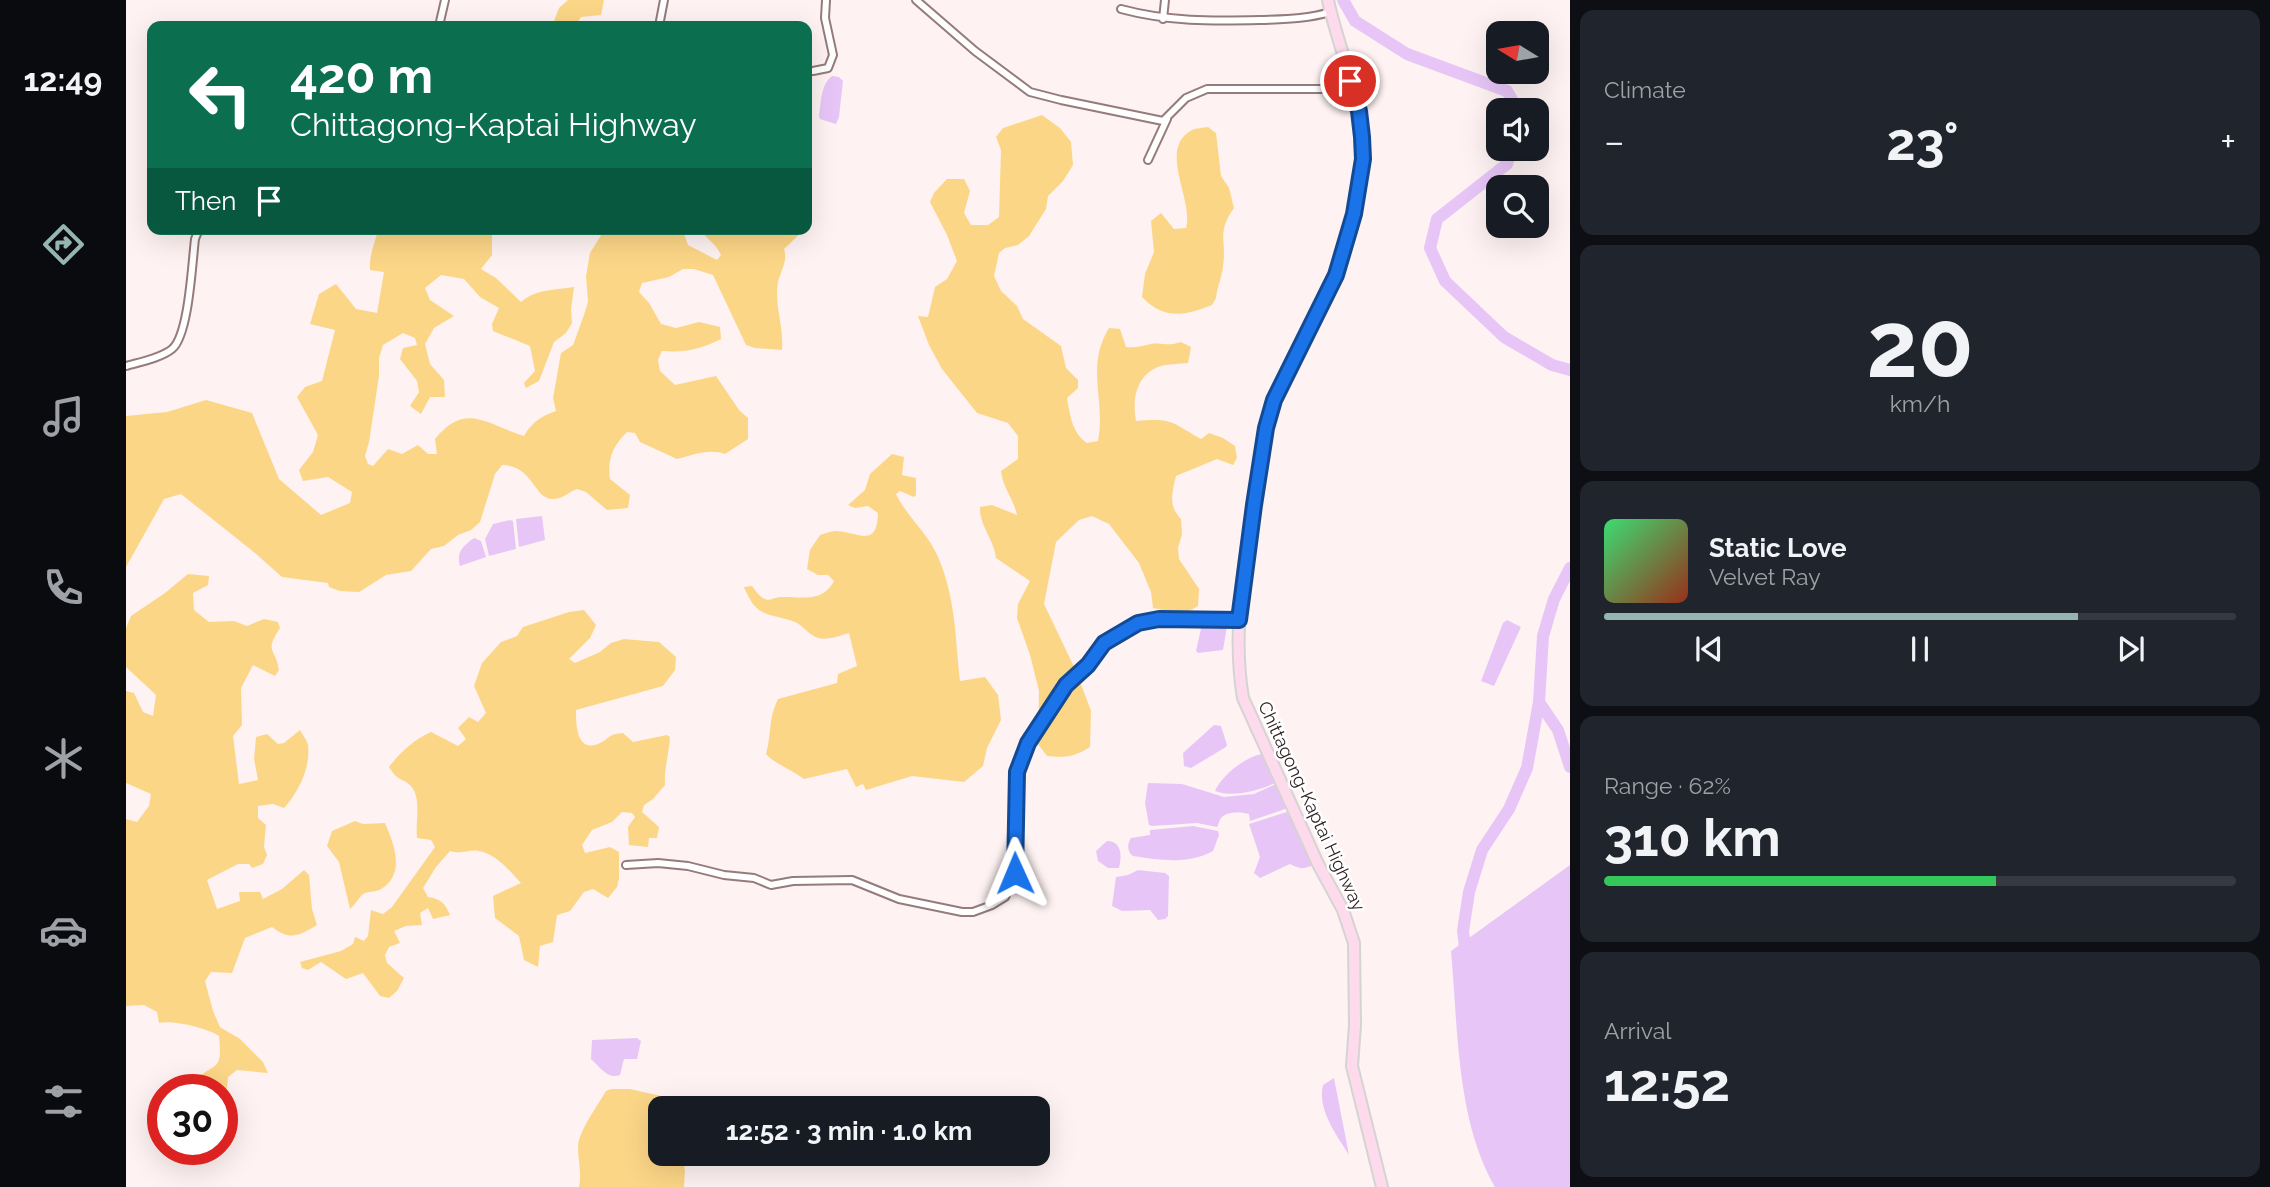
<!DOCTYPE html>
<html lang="en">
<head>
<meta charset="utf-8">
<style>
  body { margin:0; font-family:Raleway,sans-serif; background:#20242c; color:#f1f3f6; height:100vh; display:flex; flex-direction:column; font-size:26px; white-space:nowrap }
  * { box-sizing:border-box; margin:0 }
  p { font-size:23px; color:#9ea1a6 }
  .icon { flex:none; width:38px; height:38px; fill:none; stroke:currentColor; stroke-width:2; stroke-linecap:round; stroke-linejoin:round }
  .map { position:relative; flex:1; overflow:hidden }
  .drawer { display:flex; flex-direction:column; gap:10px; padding:10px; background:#0d0f14; width:700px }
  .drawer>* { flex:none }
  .guide { position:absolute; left:21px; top:21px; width:665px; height:214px; border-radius:14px; box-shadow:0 7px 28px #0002; background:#0b6e4f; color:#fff; overflow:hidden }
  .needle { width:46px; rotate:281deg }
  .tools { position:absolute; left:1360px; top:21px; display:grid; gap:14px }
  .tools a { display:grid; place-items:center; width:63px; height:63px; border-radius:14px; background:#171b24; box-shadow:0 7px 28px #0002; font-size:35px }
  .speed { position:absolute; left:21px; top:1074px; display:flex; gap:14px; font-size:35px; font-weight:700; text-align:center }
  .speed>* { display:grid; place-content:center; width:91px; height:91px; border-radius:50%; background:#171b24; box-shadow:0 7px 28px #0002; line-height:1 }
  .speed .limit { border:10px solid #d22; background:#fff; color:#111 }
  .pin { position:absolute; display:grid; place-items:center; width:60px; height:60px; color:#fff; margin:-30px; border:4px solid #fff; border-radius:50%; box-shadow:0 2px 7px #0007 }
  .me { position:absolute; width:77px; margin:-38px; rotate:359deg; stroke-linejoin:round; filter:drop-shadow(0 0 5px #0008) }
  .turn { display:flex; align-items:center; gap:24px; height:147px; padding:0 28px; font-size:32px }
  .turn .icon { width:91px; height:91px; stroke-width:2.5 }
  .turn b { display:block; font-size:49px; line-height:60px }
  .then { display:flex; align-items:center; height:66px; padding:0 28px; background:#0003; gap:14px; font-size:26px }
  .big { font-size:52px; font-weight:700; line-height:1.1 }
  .drawer .card { flex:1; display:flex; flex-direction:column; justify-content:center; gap:10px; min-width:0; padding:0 24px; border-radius:14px; background:#20242c }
  .drawer .dial { align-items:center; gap:0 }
  .dial b { font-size:91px; line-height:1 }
  .song { display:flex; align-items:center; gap:21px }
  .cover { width:84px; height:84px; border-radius:10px; background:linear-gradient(135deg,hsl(140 70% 55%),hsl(10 70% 35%)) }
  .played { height:7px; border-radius:4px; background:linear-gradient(90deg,#94b5b2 75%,#363941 75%) }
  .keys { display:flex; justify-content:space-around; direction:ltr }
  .heat { display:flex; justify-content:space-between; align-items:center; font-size:38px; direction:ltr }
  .charge { height:10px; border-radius:5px; background:linear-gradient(90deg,#34c759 62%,#363941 0) }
  .trip { position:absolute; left:522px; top:1096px; width:402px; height:70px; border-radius:14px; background:#171b24; box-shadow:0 7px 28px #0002; font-weight:700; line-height:70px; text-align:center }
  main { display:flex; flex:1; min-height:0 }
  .dock { display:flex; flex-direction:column; width:126px; justify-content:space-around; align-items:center; background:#090b0e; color:#9ea1a6 }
  .dock .icon { width:49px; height:49px }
  .dock .on { color:#94b5b2 }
  .dock b { font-size:32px; color:#f1f3f6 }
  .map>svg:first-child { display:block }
</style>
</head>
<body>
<main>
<nav class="dock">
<b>12:49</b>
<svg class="icon on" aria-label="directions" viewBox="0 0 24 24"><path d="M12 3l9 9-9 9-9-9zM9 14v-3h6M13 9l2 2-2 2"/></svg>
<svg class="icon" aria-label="music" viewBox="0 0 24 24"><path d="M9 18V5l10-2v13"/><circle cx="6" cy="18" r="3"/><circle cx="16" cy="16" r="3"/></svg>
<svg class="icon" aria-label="phone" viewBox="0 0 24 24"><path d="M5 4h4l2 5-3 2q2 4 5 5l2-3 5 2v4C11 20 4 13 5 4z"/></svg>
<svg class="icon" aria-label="climate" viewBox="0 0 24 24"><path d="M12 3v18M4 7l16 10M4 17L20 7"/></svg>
<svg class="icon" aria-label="car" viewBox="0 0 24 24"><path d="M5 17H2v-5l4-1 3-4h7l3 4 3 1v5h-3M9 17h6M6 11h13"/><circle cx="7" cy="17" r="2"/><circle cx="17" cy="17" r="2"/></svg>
<svg class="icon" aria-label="filters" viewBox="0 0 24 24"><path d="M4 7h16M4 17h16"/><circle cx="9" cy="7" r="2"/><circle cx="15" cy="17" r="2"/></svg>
</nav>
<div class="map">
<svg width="1444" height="1187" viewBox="0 0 1444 1187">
  <rect width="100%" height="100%" fill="#fef2f2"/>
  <path fill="#fcd687" d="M442 0H478L475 15 455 17 449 26H426L433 8Z
    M916 115 934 128 945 142 947 165 937 181 922 196 920 209 903 236 892 245 879 248 873 253 868 276 875 291 891 306 897 319 935 346 940 368 952 380V388L941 398C944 415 946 433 961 443L972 441C980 401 959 367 983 328L994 329 1000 347C1010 348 1016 346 1025 344 1038 342 1041 347 1055 342L1065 347 1062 363C1054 364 1042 364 1035 366 1010 374 1006 399 1010 421 1048 418 1044 422 1075 439L1083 433 1097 438 1109 446 1111 458 1107 465 1091 459 1050 476C1046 493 1042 506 1055 519L1056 534 1052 548 1053 559 1073 589 1072 606 1058 614 1027 608 1025 592 1013 563 983 524 966 516 953 520 930 542 918 604 950 671 965 711 964 747C948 757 939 758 921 756L912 744 913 691 904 655 891 618 892 604 904 581 870 558C868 539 853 525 854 507L866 505 891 515C887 497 877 489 875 471L892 459V436L882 423 851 413 816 369 803 345 792 316 802 317 809 287 821 279 831 261 821 235 804 202 808 193 821 179H838L844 191 838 213 845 225H862L873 217 875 150 870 137 877 128Z
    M1082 127 1090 133 1095 176 1103 188 1108 208C1090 233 1101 240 1097 266 1096 277 1091 287 1090 298L1086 305C1059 316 1038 320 1016 297L1019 274 1028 252 1025 221 1035 213 1048 229 1060 228C1068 199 1031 149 1066 130 1070 128 1077 128 1082 127Z
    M252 229H366V255L355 269 370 278 395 302C410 289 429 290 448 287L445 310 446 323 440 333 428 342 413 381 400 388 398 383 409 371 404 346 367 331 366 324 373 308 354 297 338 279 315 275 299 288 304 300 328 316 308 328 299 344 304 364 318 380 319 397H304L295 414 284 406 293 392 291 381 274 359 277 348 291 345 289 338 277 333 257 345 253 358V376L243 442 239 456 242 464 247 466 262 449 276 454 292 445 302 454H311L309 439C340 401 361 425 398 436 406 422 415 416 430 411L427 398 435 353 447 345 458 315 462 302 460 276 464 253 479 229H549L558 234 562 245 591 260 595 255C590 243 581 240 574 229H679L658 249C662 261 655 270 652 282 648 304 658 326 656 350L629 348 620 345 587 275 568 269H557L543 277 516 283 513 292 523 303 535 324 550 328 573 322 594 327 595 339C575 349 559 353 536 351L532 360 534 371 549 385 590 376 613 410 622 418V439L599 454C584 448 566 455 551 459L514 442 509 433 501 432C487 446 481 459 484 479L504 495 502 508 481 510 460 492 451 489C445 491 441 495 436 497 407 509 412 466 376 465L369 474 354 522 345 530 332 535 318 546 305 549 285 571 260 575 233 592 214 591 203 587 202 583 156 577 129 553 55 494 38 499 0 567V416L41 412 80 400 126 413 153 479 195 515 224 503 226 492 202 477 177 481 173 470 187 452 192 435 171 397 179 387 196 381 209 330 184 324 193 294 210 284 230 309 251 313 258 272 244 270C243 254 249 244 252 229Z
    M766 454 778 457 776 475 790 478V495L788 497 774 491 770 494C781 517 802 533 812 557 830 599 829 637 834 681L859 677 872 695 875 720 861 748 857 766 838 782 786 776 740 790 737 784 730 787 721 769 678 779C665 769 650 765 640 754 646 732 642 720 652 699L711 683 712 674 731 666 723 633C712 636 697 643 686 635 680 631 676 625 669 622 641 612 631 619 618 587L626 586C629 590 633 596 637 598 643 602 647 598 653 597 674 596 696 604 708 581L702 575H692L681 569 684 550 694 535C700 533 706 531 711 531 734 533 751 548 752 513L742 506 729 508 722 505 739 490 744 474Z
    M62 574 83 576 82 585 67 593 68 610 83 622 108 621 121 626 138 619 152 622 154 628C138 653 149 646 153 670L149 676 127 665 115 688 116 725 107 736 113 784 132 780 128 759 130 737 141 734 152 744 158 743 174 730C176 734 181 740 182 745 185 767 172 793 158 808L147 804 132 806V818L140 825 138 847 141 855 137 864 126 868 123 864H112L81 880 91 909 114 901 113 892H134L137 899 156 889 178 870 183 875 186 909 191 925C173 936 164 941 146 927L119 938 106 973 85 972 79 981 87 1011 94 1027 114 1039 137 1062 142 1073 111 1070 102 1077 100 1099 96 1101V1090H69L67 1083C88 1060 97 1075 93 1036 80 1028 48 1020 33 1023L31 1012 18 1005 0 1006V819L11 822 23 806 25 794 0 783V691L8 693 17 712 27 716 30 695 0 667V628L5 616 39 593Z
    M458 610 470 625 464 638 443 659 449 663 474 652 485 643 498 639 533 642 550 657 549 670 537 686 450 710C450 724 450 752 472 744 484 739 481 734 497 733L507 742 541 735 544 737C543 754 538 768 539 785L527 799 518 805 516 812 533 827 531 838H523L522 847 503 845 502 827 509 817 506 813 496 812 486 822 466 830 456 845 459 853 484 847 493 852V878L491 887 482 898 467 889 458 892 444 911 431 915 427 942 414 946 412 967 398 960 393 936 369 918 367 896 395 883C384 871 370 854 353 851 342 849 335 855 324 851L310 867 297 888 302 897C315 899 319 903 324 915L307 919 302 908 294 913 296 925 280 926 268 931 274 943 263 947 259 955 261 963 278 978 271 991 263 998 254 996 237 973 220 979 195 962 182 970 176 968 174 962 215 951 227 944 229 937 238 941 242 936 245 910 257 914 266 907 309 847 305 840 291 838C289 822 296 799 285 786 277 778 272 782 263 767 273 753 289 739 305 732L332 746 340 739 332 728 343 717 352 722 360 713 348 686 356 663 375 642 391 636 397 627 443 612Z
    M229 821 237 824 259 823C268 844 280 874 255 889 251 892 244 891 239 893 234 895 229 905 224 909L213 862 201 846 206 831Z
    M485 1089H504L535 1096 539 1108H534V1153H556L559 1171 558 1187H453C456 1173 452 1161 452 1147 452 1132 472 1105 480 1091Z"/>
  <path fill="#e7c6f7" d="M706 76 713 77 717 81 713 117 710 124 694 119 693 116C695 102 695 84 706 76Z
    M416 516 419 540 393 547 390 519Z
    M384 520 387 521 390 549 363 556 359 539 367 524Z
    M348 538 355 541 360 557 334 566C330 552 337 546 348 538Z
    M1381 620 1395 627 1368 686 1355 681 1377 623Z
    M1083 623 1101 626 1097 650 1072 653 1070 651 1076 624Z
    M1088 725 1095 726 1101 745 1100 747 1065 768 1058 766 1057 753Z
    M1136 754 1150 781 1149 783C1132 791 1107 798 1089 791 1096 775 1119 757 1136 754Z
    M1022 783 1056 784 1098 797 1128 794 1150 784 1162 808 1124 821 1123 814C1116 812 1102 811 1096 817 1093 820 1093 824 1091 827L1071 823 1026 826 1023 825 1019 803Z
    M1164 811 1187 860 1185 866C1173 870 1174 868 1164 864L1134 878 1128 873 1134 857 1123 824Z
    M1067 826 1092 831 1093 835 1087 851C1061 865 1034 860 1007 856 1001 852 1001 844 1005 838L1024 835V830Z
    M981 841C996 841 996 856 993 868H982L972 861 970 851Z
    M1444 865V1187H1369C1330 1120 1332 1027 1325 951Z
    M1012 870 1039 873 1043 876 1042 916 1039 919 1032 920 1024 910 996 911 986 906 990 877 1002 875Z
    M511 1038 515 1041 511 1059H498L494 1075C482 1080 474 1067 465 1059L466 1040Z
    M1208 1078 1223 1155C1211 1135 1191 1110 1197 1085Z"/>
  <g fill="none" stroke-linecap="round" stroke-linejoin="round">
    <path stroke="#e7c6f7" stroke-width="12" d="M1217 0 1229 21 1281 54 1381 91 1392 110
      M1386 149 1381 164 1311 219 1304 248 1319 281 1378 337 1426 365 1444 370
      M1413 702 1432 730 1444 767
      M1340 956 1337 931 1343 892 1356 850 1383 809 1401 768 1413 702 1417 636 1428 599 1444 568"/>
    <g stroke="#957b7b" stroke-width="10">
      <path id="street" d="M790 0 849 51 904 92 935 100 1037 121 1060 98 1081 89H1226
        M995 9C1043 22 1086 21 1135 20 1159 19 1181 19 1204 12
        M1037 19 1039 0
        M313 26 319 0
        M533 26 538 0
        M687 71 702 68 707 55 699 18 700 0
        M1022 160 1041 119
        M0 366C14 362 35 358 46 349 63 335 66 263 69 239L73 229
        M500 865 532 863 562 866 598 875 628 878 645 885 667 881 726 880 773 899 836 912H847L866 905 879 897 888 878 890 780 896 758 902 743 940 685 962 665 978 643 1012 623 1033 619 1113 620"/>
    </g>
    <g stroke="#d6d3d3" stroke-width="14">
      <path id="primary" d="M1202 0C1213 53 1240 105 1236 160 1233 205 1221 253 1202 294 1186 329 1165 363 1149 398 1138 424 1136 454 1131 481 1120 552 1105 627 1117 698L1192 864 1217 910 1228 943 1229 1025 1226 1066 1256 1187"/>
    </g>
    <use href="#street" stroke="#fff" stroke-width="6"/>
    <use href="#primary" stroke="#fddbec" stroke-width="10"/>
  </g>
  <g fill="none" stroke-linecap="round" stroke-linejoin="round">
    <g stroke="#114b97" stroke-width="18">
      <path id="route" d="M889 873 891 772 902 743 940 685 962 665 978 643 1012 623 1033 619 1113 620 1128 505 1140 428 1148 400 1210 275 1228 214 1237 159 1236 137 1233 111 1224 81"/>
    </g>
    <use href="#route" stroke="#1a73e8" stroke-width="12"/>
  </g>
  <g text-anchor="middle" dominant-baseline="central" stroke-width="5" stroke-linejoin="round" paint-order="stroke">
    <g font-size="18" fill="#302525" stroke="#fff">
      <text transform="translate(1186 806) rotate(65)">Chittagong-Kaptai Highway</text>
    </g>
  </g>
</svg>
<div class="tools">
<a><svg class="needle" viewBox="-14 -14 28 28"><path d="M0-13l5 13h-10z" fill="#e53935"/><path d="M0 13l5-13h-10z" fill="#9ea1a6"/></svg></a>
<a><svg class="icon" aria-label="sound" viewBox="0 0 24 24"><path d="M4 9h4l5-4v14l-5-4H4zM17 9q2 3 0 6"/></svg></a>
<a><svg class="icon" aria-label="search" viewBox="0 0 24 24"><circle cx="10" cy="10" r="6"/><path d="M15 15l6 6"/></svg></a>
</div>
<div class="speed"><div class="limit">30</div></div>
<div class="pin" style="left:1224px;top:81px;background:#d93025"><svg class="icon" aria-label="arrive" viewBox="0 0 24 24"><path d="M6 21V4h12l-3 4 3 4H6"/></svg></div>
<svg class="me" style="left:889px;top:873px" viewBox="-20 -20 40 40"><path d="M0-17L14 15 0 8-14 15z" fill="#1a73e8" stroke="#fff" stroke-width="4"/></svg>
<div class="trip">12:52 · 3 min · 1.0 km</div>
<div class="guide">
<div class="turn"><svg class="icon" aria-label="left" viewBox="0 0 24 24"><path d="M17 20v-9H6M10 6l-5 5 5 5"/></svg><div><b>420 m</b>Chittagong-Kaptai Highway</div></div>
<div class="then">Then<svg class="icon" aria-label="arrive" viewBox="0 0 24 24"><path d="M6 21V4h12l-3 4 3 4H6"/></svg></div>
</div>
</div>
<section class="drawer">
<div class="card"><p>Climate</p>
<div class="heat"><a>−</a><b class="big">23°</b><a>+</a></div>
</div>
<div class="card dial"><b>20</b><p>km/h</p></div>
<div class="card">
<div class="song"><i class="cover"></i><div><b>Static Love</b><p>Velvet Ray</p></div></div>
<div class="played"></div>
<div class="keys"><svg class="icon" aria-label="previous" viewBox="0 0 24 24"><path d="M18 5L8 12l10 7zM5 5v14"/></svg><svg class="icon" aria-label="pause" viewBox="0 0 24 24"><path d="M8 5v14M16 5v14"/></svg><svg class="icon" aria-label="next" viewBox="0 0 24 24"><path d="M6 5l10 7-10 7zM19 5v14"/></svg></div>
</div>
<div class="card"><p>Range · 62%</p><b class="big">310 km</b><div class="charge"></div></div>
<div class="card"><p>Arrival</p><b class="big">12:52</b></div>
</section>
</main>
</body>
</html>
